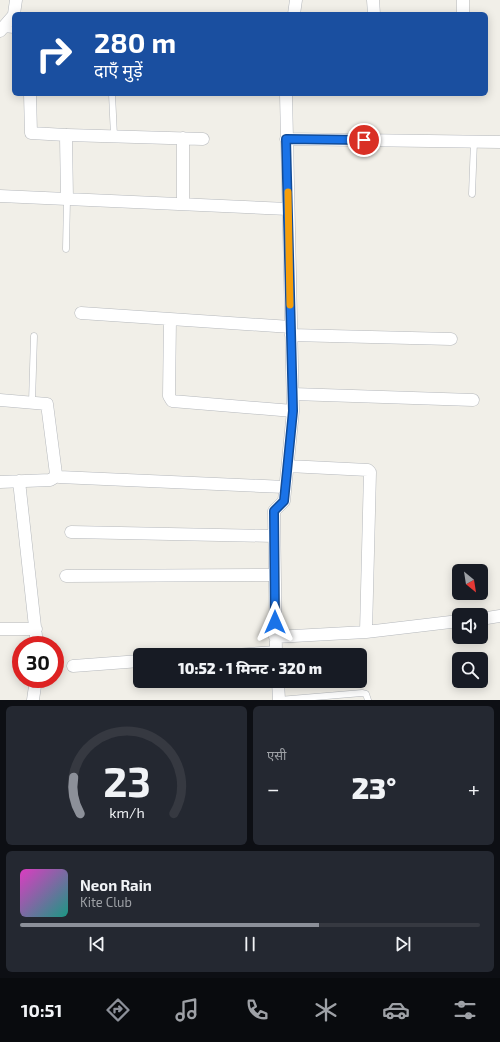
<!DOCTYPE html>
<html lang="hi">
<head>
<meta charset="utf-8">
<style>
  body { margin:0; font-family:"Exo 2","Noto Sans Devanagari",sans-serif; background:#242831; color:#f1f3f6; height:100vh; display:flex; flex-direction:column; font-size:15px; white-space:nowrap }
  * { box-sizing:border-box; margin:0 }
  p { font-size:13px; color:#9ea1a6 }
  .icon { flex:none; width:22px; height:22px; fill:none; stroke:currentColor; stroke-width:2; stroke-linecap:round; stroke-linejoin:round }
  .map { position:relative; height:700px; overflow:hidden }
  .details { display:flex; flex-direction:column; gap:6px; padding:6px; background:#0d0f14; flex:1 }
  .details>* { flex:none }
  .guide { position:absolute; left:12px; top:12px; width:476px; height:84px; border-radius:6px; box-shadow:0 2px 10px #0003; background:#1a4fa0; color:#fff; overflow:hidden }
  .needle { width:26px; rotate:150deg }
  .buttons { position:absolute; left:452px; top:564px; display:grid; gap:8px }
  .buttons a { display:grid; place-items:center; width:36px; height:36px; border-radius:6px; background:#171b24; box-shadow:0 2px 10px #0003; font-size:20px }
  .speed { position:absolute; left:12px; top:636px; display:flex; gap:8px; font-size:20px; font-weight:700; text-align:center }
  .speed>* { display:grid; place-content:center; width:52px; height:52px; border-radius:50%; background:#171b24; box-shadow:0 2px 10px #0003; line-height:1 }
  .speed .limit { border:6px solid #d22; background:#fff; color:#111 }
  .pin { position:absolute; display:grid; place-items:center; width:34px; height:34px; color:#fff; margin:-17px; border:2px solid #fff; border-radius:50%; box-shadow:0 1px 4px #0007 }
  .me { position:absolute; width:44px; margin:-22px; rotate:0deg; stroke-linejoin:round; filter:drop-shadow(0 0 3px #0008) }
  .turn { display:flex; align-items:center; gap:14px; height:84px; padding:0 16px; font-size:18px }
  .turn .icon { width:52px; height:52px; stroke-width:2.5 }
  .turn b { display:block; font-size:28px; line-height:34px }
  .big { font-size:30px; font-weight:800; line-height:1.1 }
  .details .card { flex:1; display:flex; flex-direction:column; justify-content:center; gap:6px; min-width:0; padding:0 14px; border-radius:6px; background:#242831 }
  .details .dial { align-items:center; gap:0 }
  .dial svg { height:104px; overflow:visible; fill:none; stroke:#363941; stroke-width:7; stroke-linecap:round; text-anchor:middle }
  .dial text { fill:#f1f3f6; stroke:none }
  .song { display:flex; align-items:center; gap:12px }
  .cover { width:48px; height:48px; border-radius:6px; background:linear-gradient(135deg,hsl(310 70% 55%),hsl(170 70% 35%)) }
  .played { height:4px; border-radius:2px; background:linear-gradient(90deg,#8c9099 65%,#363941 65%) }
  .keys { display:flex; justify-content:space-around; direction:ltr }
  .heat { display:flex; justify-content:space-between; align-items:center; font-size:22px; direction:ltr }
  .details .tiles { flex:1; display:grid; gap:6px; grid-template-columns:1fr 1fr }
  .card:last-child { grid-column:span 2 }
  .trip { position:absolute; left:133px; top:648px; width:234px; height:40px; border-radius:6px; background:#171b24; box-shadow:0 2px 10px #0003; font-weight:800; line-height:40px; text-align:center }
  .dock { display:flex; height:64px; justify-content:space-around; align-items:center; background:#090b0e; color:#9ea1a6 }
  .dock .icon { width:28px; height:28px }
  .dock .on { color:#8c9099 }
  .dock b { font-size:18px; color:#f1f3f6 }
  .map>svg:first-child { display:block }
</style>
</head>
<body>
<div class="map">
<svg width="500" height="700" viewBox="0 0 500 700">
  <rect width="100%" height="100%" fill="#f1efe8"/>
  <g fill="none" stroke-linecap="round" stroke-linejoin="round">
    <g stroke="#b5b8bc" stroke-width="7">
      <path id="service" d="M3 29 14 30
        M112 94 114 136
        M472 194 474 141
        M66 249 67 199
        M32 402 34 336
        M279 700 362 693 366 694 368 700"/>
    </g>
    <g stroke="#b5b8bc" stroke-width="13">
      <path id="minor" d="M373 0 374 14
        M463 0V14
        M14 14 16 0
        M294 14 296 0
        M0 31 14 15
        M30 94 31 133 66 135
        M183 138V204
        M286 139 500 142
        M0 196 288 209
        M67 199 66 137 67 135 203 139
        M81 313 291 327
        M170 319 169 396 172 401 293 411
        M291 335 451 339
        M293 394 473 400
        M0 400 47 404 56 474 59 477 285 487
        M288 466 368 470 370 472 366 632
        M19 481 37 645
        M0 482 50 480 57 476
        M71 532 274 536
        M66 576 274 575
        M481 619 500 616
        M0 629H36
        M275 637 366 632 459 621
        M235 655 276 652
        M276 655 274 511 284 501 293 411 286 94
        M73 666 140 661
        M278 681 279 700
        M33 700 36 679"/>
    </g>
    <use href="#service" stroke="#fff" stroke-width="6"/>
    <use href="#minor" stroke="#fff" stroke-width="12"/>
  </g>
  <g fill="none" stroke-linecap="round" stroke-linejoin="round">
    <g stroke="#114b97" stroke-width="10">
      <path id="route" d="M275 622 274 511 284 501 293 411 286 139 364 140"/>
    </g>
    <use href="#route" stroke="#1a73e8" stroke-width="7"/>
    <path stroke="#f59e0b" stroke-width="7" d="M288 192 290 305"/>
  </g>
</svg>
<div class="buttons">
<a><svg class="needle" viewBox="-14 -14 28 28"><path d="M0-13l5 13h-10z" fill="#e53935"/><path d="M0 13l5-13h-10z" fill="#9ea1a6"/></svg></a>
<a><svg class="icon" aria-label="sound" viewBox="0 0 24 24"><path d="M4 9h4l5-4v14l-5-4H4zM17 9q2 3 0 6"/></svg></a>
<a><svg class="icon" aria-label="search" viewBox="0 0 24 24"><circle cx="10" cy="10" r="6"/><path d="M15 15l6 6"/></svg></a>
</div>
<div class="speed"><div class="limit">30</div></div>
<div class="pin" style="left:364px;top:140px;background:#d93025"><svg class="icon" aria-label="arrive" viewBox="0 0 24 24"><path d="M6 21V4h12l-3 4 3 4H6"/></svg></div>
<svg class="me" style="left:275px;top:622px" viewBox="-20 -20 40 40"><path d="M0-17L14 15 0 8-14 15z" fill="#1a73e8" stroke="#fff" stroke-width="4"/></svg>
<div class="trip">10:52 · 1 मिनट · 320 m</div>
<div class="guide">
<div class="turn"><svg class="icon" aria-label="right" viewBox="0 0 24 24"><path d="M7 20v-9h11M14 6l5 5-5 5"/></svg><div><b>280 m</b>दाएँ मुड़ें</div></div>
</div>
</div>
<section class="details">
<div class="tiles">
<div class="card dial"><svg viewBox="0 0 100 80">
<path d="M14 69A42 42 0 1 1 86 69"/>
<path d="M14 69A42 42 0 0 1 9 41" stroke="#8c9099"/>
<text x="50" y="56" font-size="32" font-weight="700">23</text>
<text x="50" y="72" font-size="11">km/h</text>
</svg></div>
<div class="card"><p>एसी</p>
<div class="heat"><a>−</a><b class="big">23°</b><a>+</a></div>
</div>
<div class="card">
<div class="song"><i class="cover"></i><div><b>Neon Rain</b><p>Kite Club</p></div></div>
<div class="played"></div>
<div class="keys"><svg class="icon" aria-label="previous" viewBox="0 0 24 24"><path d="M18 5L8 12l10 7zM5 5v14"/></svg><svg class="icon" aria-label="pause" viewBox="0 0 24 24"><path d="M8 5v14M16 5v14"/></svg><svg class="icon" aria-label="next" viewBox="0 0 24 24"><path d="M6 5l10 7-10 7zM19 5v14"/></svg></div>
</div>
</div>
</section>
<nav class="dock">
<b>10:51</b>
<svg class="icon on" aria-label="directions" viewBox="0 0 24 24"><path d="M12 3l9 9-9 9-9-9zM9 14v-3h6M13 9l2 2-2 2"/></svg>
<svg class="icon" aria-label="music" viewBox="0 0 24 24"><path d="M9 18V5l10-2v13"/><circle cx="6" cy="18" r="3"/><circle cx="16" cy="16" r="3"/></svg>
<svg class="icon" aria-label="phone" viewBox="0 0 24 24"><path d="M5 4h4l2 5-3 2q2 4 5 5l2-3 5 2v4C11 20 4 13 5 4z"/></svg>
<svg class="icon" aria-label="climate" viewBox="0 0 24 24"><path d="M12 3v18M4 7l16 10M4 17L20 7"/></svg>
<svg class="icon" aria-label="car" viewBox="0 0 24 24"><path d="M5 17H2v-5l4-1 3-4h7l3 4 3 1v5h-3M9 17h6M6 11h13"/><circle cx="7" cy="17" r="2"/><circle cx="17" cy="17" r="2"/></svg>
<svg class="icon" aria-label="filters" viewBox="0 0 24 24"><path d="M4 7h16M4 17h16"/><circle cx="9" cy="7" r="2"/><circle cx="15" cy="17" r="2"/></svg>
</nav>
</body>
</html>
